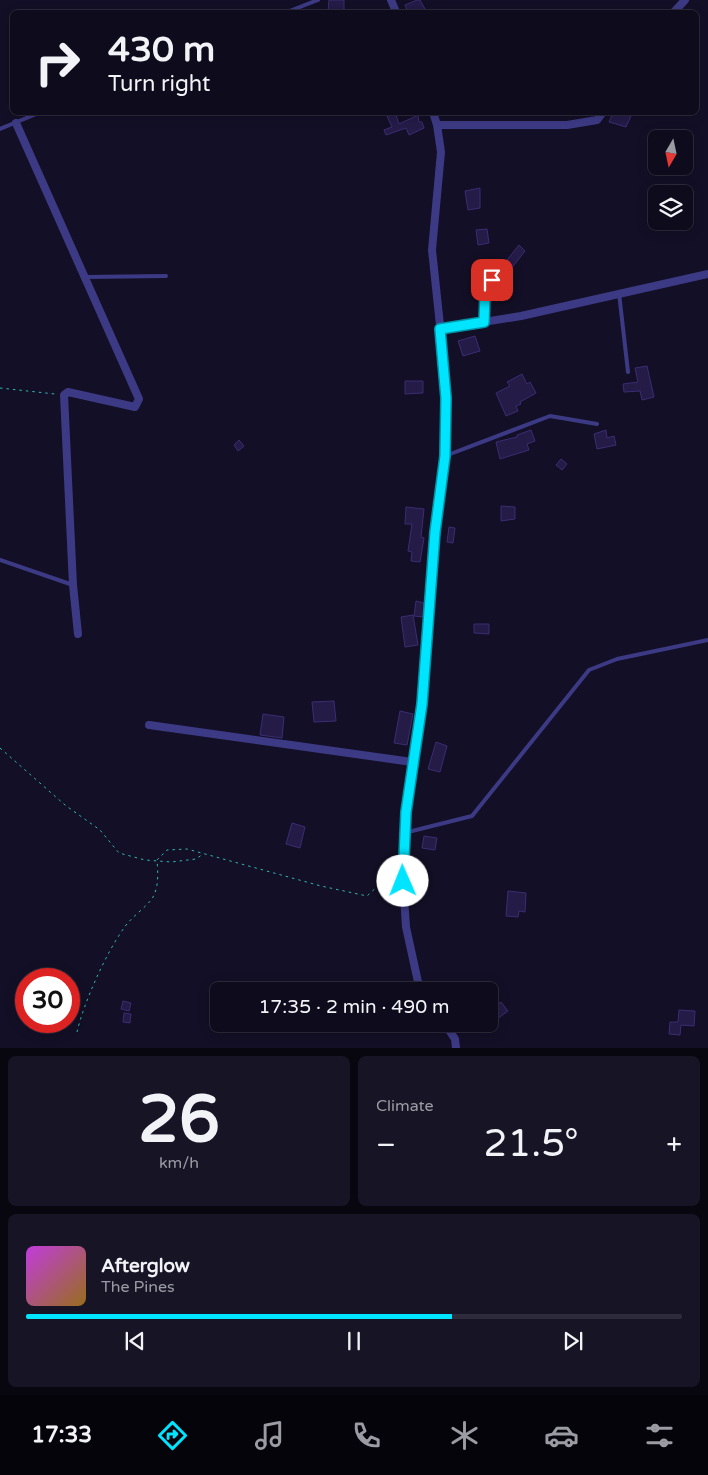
<!DOCTYPE html>
<html lang="en">
<head>
<meta charset="utf-8">
<style>
  body { margin:0; font-family:"Varela Round",sans-serif; background:#171425; color:#f1f3f6; height:100vh; display:flex; flex-direction:column; font-size:19px; white-space:nowrap }
  * { box-sizing:border-box; margin:0 }
  p { font-size:16px; color:#9b9ba3 }
  .icon { flex:none; width:28px; height:28px; fill:none; stroke:currentColor; stroke-width:2; stroke-linecap:round; stroke-linejoin:round }
  .map { position:relative; height:1048px; overflow:hidden }
  .drawer { display:flex; flex-direction:column; gap:8px; padding:8px; background:#08060f; flex:1 }
  .drawer>* { flex:none }
  .top-card { position:absolute; left:10px; top:10px; width:689px; height:105px; border-radius:8px; box-shadow:0 2px 12px #0003,0 0 0 1px #2e2b3b; background:#0e0b1c; color:#f1f3f6; overflow:hidden }
  .needle { width:32px; rotate:189deg }
  .tools { position:absolute; left:648px; top:130px; display:grid; gap:10px }
  .tools a { display:grid; place-items:center; width:45px; height:45px; border-radius:8px; background:#0e0b1c; box-shadow:0 2px 12px #0003,0 0 0 1px #2e2b3b; font-size:25px }
  .speed { position:absolute; left:15px; top:968px; display:flex; gap:10px; font-size:25px; font-weight:700; text-align:center }
  .speed>* { display:grid; place-content:center; width:65px; height:65px; border-radius:50%; background:#0e0b1c; box-shadow:0 2px 12px #0003,0 0 0 1px #2e2b3b; line-height:1 }
  .speed .limit { border:8px solid #d22; background:#fff; color:#111 }
  .pin { position:absolute; display:grid; place-items:center; width:42px; height:42px; color:#fff; margin:-21px; border-radius:10px; box-shadow:0 2px 8px #0006 }
  .me { position:absolute; width:55px; margin:-28px; rotate:359deg; stroke-linejoin:round; filter:drop-shadow(0 0 4px #0008) }
  .turn { display:flex; align-items:center; gap:18px; height:105px; padding:0 15px; font-size:22px }
  .turn .icon { width:65px; height:65px; stroke-width:2.5 }
  .turn b { display:block; font-size:35px; line-height:42px }
  .big { font-size:38px; font-weight:600; line-height:1.1 }
  .drawer .card { flex:1; display:flex; flex-direction:column; justify-content:center; gap:8px; min-width:0; padding:0 18px; border-radius:8px; background:#171425 }
  .drawer .dial { align-items:center; gap:0 }
  .dial b { font-size:65px; line-height:1 }
  .song { display:flex; align-items:center; gap:15px }
  .cover { width:60px; height:60px; border-radius:8px; background:linear-gradient(135deg,hsl(290 70% 55%),hsl(40 70% 35%)) }
  .played { height:5px; border-radius:2px; background:linear-gradient(90deg,#00e5ff 65%,#2e2b3b 65%) }
  .keys { display:flex; justify-content:space-around; direction:ltr }
  .heat { display:flex; justify-content:space-between; align-items:center; font-size:28px; direction:ltr }
  .drawer .tiles { flex:1; display:grid; gap:8px; grid-template-columns:1fr 1fr }
  .card:last-child { grid-column:span 2 }
  .trip { position:absolute; left:210px; top:982px; width:288px; height:50px; border-radius:8px; background:#0e0b1c; box-shadow:0 2px 12px #0003,0 0 0 1px #2e2b3b; font-weight:600; line-height:50px; text-align:center }
  .tabs { display:flex; height:80px; justify-content:space-around; align-items:center; background:#06040b; color:#9b9ba3 }
  .tabs .icon { width:35px; height:35px }
  .tabs .on { color:#00e5ff }
  .tabs b { font-size:22px; color:#f1f3f6 }
  .map>svg:first-child { display:block }
</style>
</head>
<body>
<div class="map">
<svg width="708" height="1048" viewBox="0 0 708 1048">
  <rect width="100%" height="100%" fill="#130f26"/>
  <path fill="#241b47" stroke="#3b2d73" d="M329 0H344V12H328Z
    M417 0H420L425 9 418 12H408L405 5Z
    M395 112 399 124 418 115 419 122H422L424 128 409 135 406 128 386 135 384 130 392 127 386 114Z
    M613 112 632 114 626 127 609 122Z
    M480 188V208L468 210 465 191Z
    M487 229 489 243 478 245 476 230Z
    M519 245 525 251 510 270 503 265Z
    M475 336 480 351 463 356 458 341Z
    M647 366 654 397 642 400 640 391 624 392 623 384 638 382 635 368Z
    M522 374 527 384 530 382 536 393 520 402 521 404 516 406 518 411 506 416 496 393 510 386 507 382Z
    M405 381H423V393L405 394Z
    M531 430 535 441 527 444 529 450 500 459 496 442 517 437V435Z
    M606 430 607 438 614 436 616 445 597 449 594 434Z
    M239 440 244 446 238 451 234 445Z
    M561 459 567 464 562 470 556 465Z
    M501 506 515 507V519L501 521Z
    M406 507 424 509 421 537 424 538 420 562 411 561 412 552 408 551 412 524H405Z
    M449 527 455 528 453 543 447 542Z
    M416 601 424 603 423 617 414 616Z
    M413 615 418 645 405 647 401 617Z
    M474 624H489V634L474 633Z
    M334 701 336 721 314 722 312 702Z
    M400 711 413 714 407 745 394 743Z
    M263 714 284 717 282 738 260 735Z
    M436 742 447 746 440 772 428 769Z
    M292 823 305 827 300 848 286 844Z
    M424 836 437 838 435 850 422 848Z
    M508 891 526 893 525 912 519 911 518 917 506 916Z
    M123 1001 131 1003 129 1011 121 1009Z
    M501 1002 508 1011 497 1019 490 1009Z
    M679 1010 695 1011 694 1026 681 1025 680 1035 669 1034 670 1022H678Z
    M124 1013 131 1014 130 1023 123 1022Z"/>
  <g fill="none" stroke-linecap="round" stroke-linejoin="round">
    <path stroke="#2fb8b0" stroke-width="1" stroke-dasharray="2.5 4" stroke-linecap="butt" d="M0 388 55 394
      M0 748 65 805 100 830 119 853 145 860 171 862 196 859 203 854
      M77 1032C84 1002 106 953 124 928 130 918 149 905 153 897 159 886 158 872 157 860L167 850 187 849 321 886 367 896 393 872"/>
    <path stroke="#3d3a85" stroke-width="4" d="M287 12 318 0
      M0 129 41 112
      M85 277 166 276
      M619 293 628 372
      M485 322V294L499 265
      M445 456 550 416 597 424
      M0 560 73 585
      M404 833 472 816 589 670 617 659 708 640"/>
    <path stroke="#3d3a85" stroke-width="8" d="M391 0 396 12
      M674 12 685 0
      M16 123 139 399 135 407 68 392 64 395 73 585 78 634
      M437 125H567L597 120 603 112
      M440 329 521 316 708 274
      M149 725 412 762
      M420 991 406 927 402 866 405 812 422 704 435 532 445 456V399L442 344 432 250 441 152 437 125 433 112
      M445 1024 455 1039 456 1048"/>
  </g>
  <g fill="none" stroke-linecap="round" stroke-linejoin="round">
    <g stroke="#0095a6" stroke-width="12">
      <path id="route" d="M403 881 406 812 422 704 435 532 445 456 446 398 440 329 484 322 485 294 492 280"/>
    </g>
    <use href="#route" stroke="#00e5ff" stroke-width="9"/>
  </g>
</svg>
<div class="tools">
<a><svg class="needle" viewBox="-14 -14 28 28"><path d="M0-13l5 13h-10z" fill="#e53935"/><path d="M0 13l5-13h-10z" fill="#9b9ba3"/></svg></a>
<a><svg class="icon" aria-label="layers" viewBox="0 0 24 24"><path d="M12 4l9 5-9 5-9-5zM3 14l9 5 9-5"/></svg></a>
</div>
<div class="speed"><div class="limit">30</div></div>
<div class="pin" style="left:492px;top:280px;background:#d93025"><svg class="icon" aria-label="arrive" viewBox="0 0 24 24"><path d="M6 21V4h12l-3 4 3 4H6"/></svg></div>
<svg class="me" style="left:403px;top:881px" viewBox="-20 -20 40 40"><circle r="19" fill="#fff"/><path d="M0-13L10 11 0 6-10 11z" fill="#00e5ff"/></svg>
<div class="trip">17:35 · 2 min · 490 m</div>
<div class="top-card">
<div class="turn"><svg class="icon" aria-label="right" viewBox="0 0 24 24"><path d="M7 20v-9h11M14 6l5 5-5 5"/></svg><div><b>430 m</b>Turn right</div></div>
</div>
</div>
<section class="drawer">
<div class="tiles">
<div class="card dial"><b>26</b><p>km/h</p></div>
<div class="card"><p>Climate</p>
<div class="heat"><a>−</a><b class="big">21.5°</b><a>+</a></div>
</div>
<div class="card">
<div class="song"><i class="cover"></i><div><b>Afterglow</b><p>The Pines</p></div></div>
<div class="played"></div>
<div class="keys"><svg class="icon" aria-label="previous" viewBox="0 0 24 24"><path d="M18 5L8 12l10 7zM5 5v14"/></svg><svg class="icon" aria-label="pause" viewBox="0 0 24 24"><path d="M8 5v14M16 5v14"/></svg><svg class="icon" aria-label="next" viewBox="0 0 24 24"><path d="M6 5l10 7-10 7zM19 5v14"/></svg></div>
</div>
</div>
</section>
<nav class="tabs">
<b>17:33</b>
<svg class="icon on" aria-label="directions" viewBox="0 0 24 24"><path d="M12 3l9 9-9 9-9-9zM9 14v-3h6M13 9l2 2-2 2"/></svg>
<svg class="icon" aria-label="music" viewBox="0 0 24 24"><path d="M9 18V5l10-2v13"/><circle cx="6" cy="18" r="3"/><circle cx="16" cy="16" r="3"/></svg>
<svg class="icon" aria-label="phone" viewBox="0 0 24 24"><path d="M5 4h4l2 5-3 2q2 4 5 5l2-3 5 2v4C11 20 4 13 5 4z"/></svg>
<svg class="icon" aria-label="climate" viewBox="0 0 24 24"><path d="M12 3v18M4 7l16 10M4 17L20 7"/></svg>
<svg class="icon" aria-label="car" viewBox="0 0 24 24"><path d="M5 17H2v-5l4-1 3-4h7l3 4 3 1v5h-3M9 17h6M6 11h13"/><circle cx="7" cy="17" r="2"/><circle cx="17" cy="17" r="2"/></svg>
<svg class="icon" aria-label="filters" viewBox="0 0 24 24"><path d="M4 7h16M4 17h16"/><circle cx="9" cy="7" r="2"/><circle cx="15" cy="17" r="2"/></svg>
</nav>
</body>
</html>
